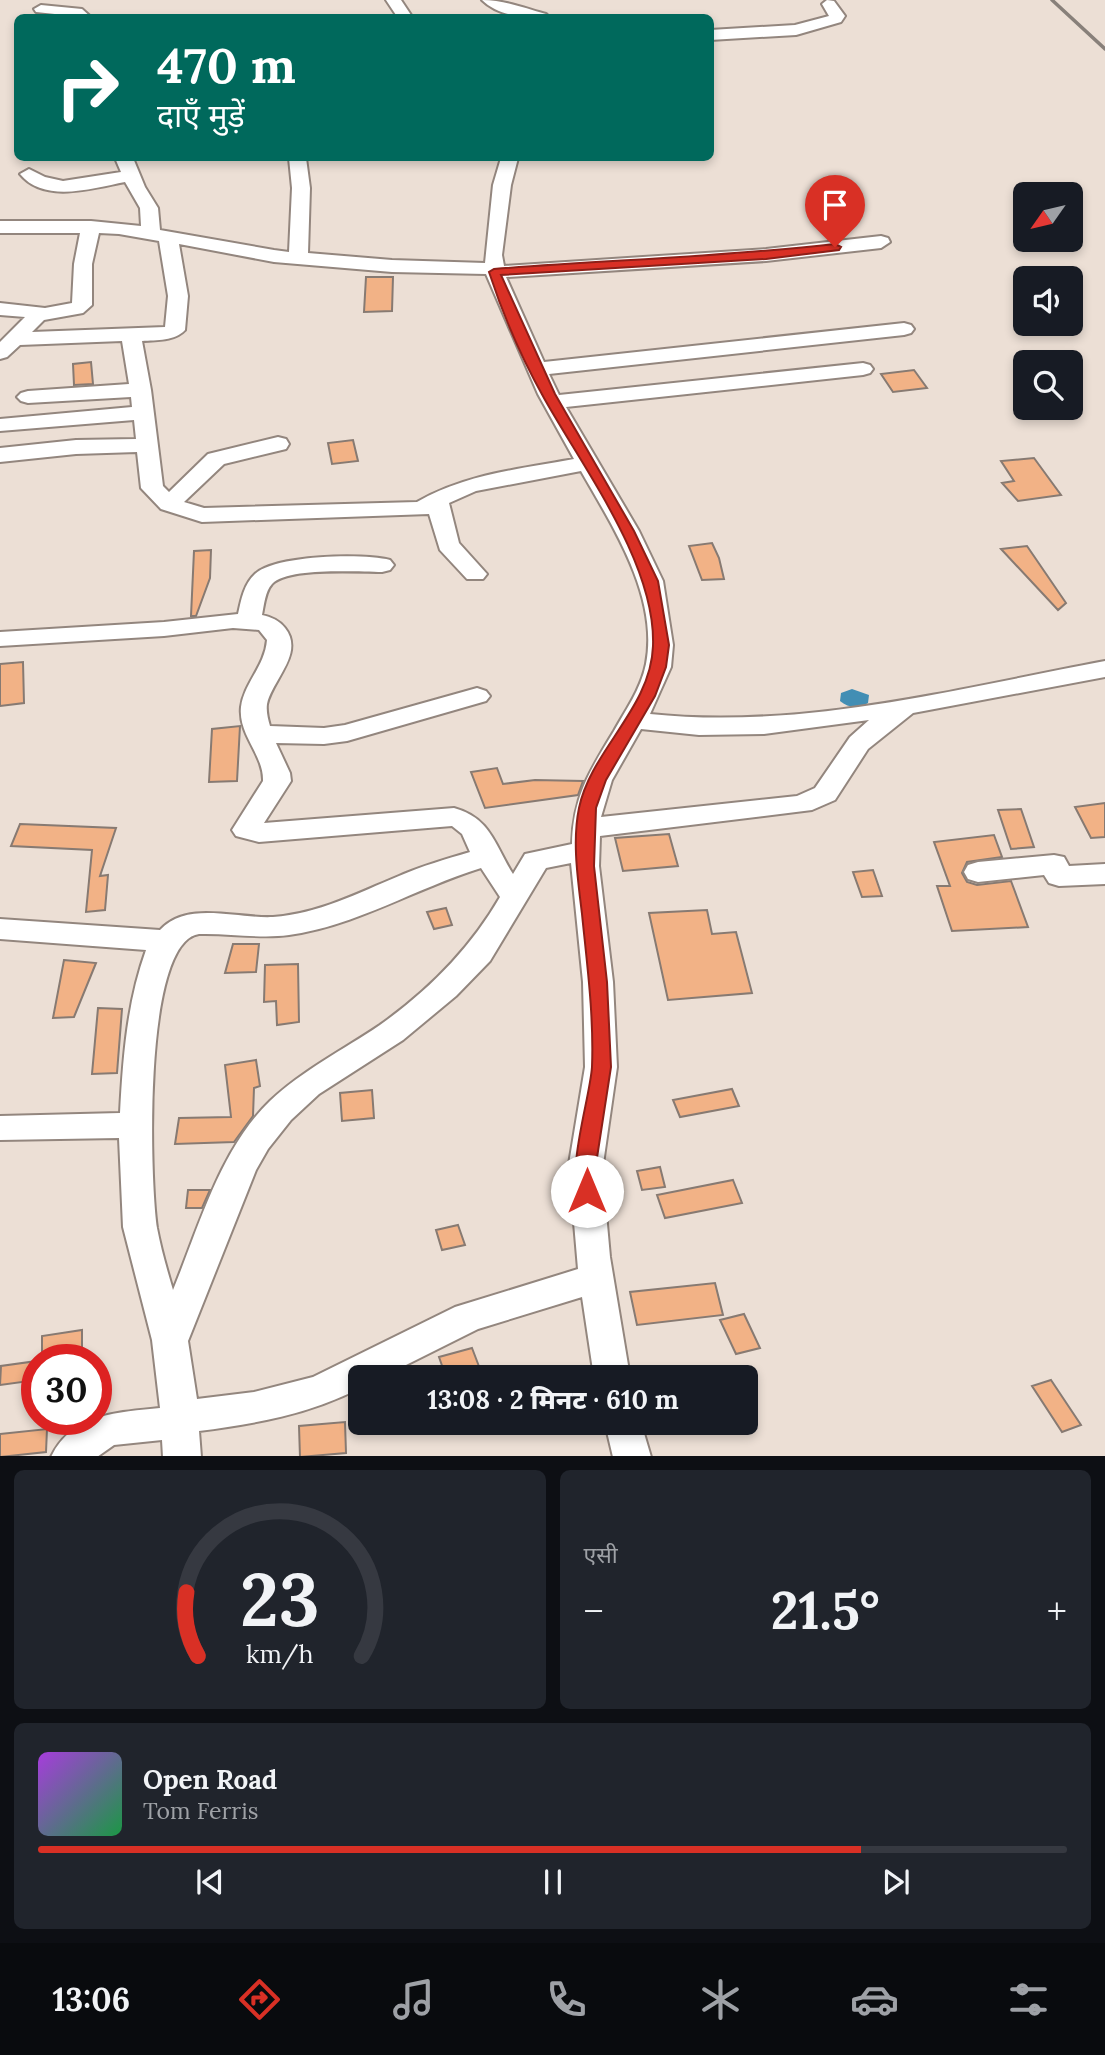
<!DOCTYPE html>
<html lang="hi">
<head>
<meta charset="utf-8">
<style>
  body { margin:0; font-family:Lora,"Noto Sans Devanagari",serif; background:#20242c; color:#f1f3f6; height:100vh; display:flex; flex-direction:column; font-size:26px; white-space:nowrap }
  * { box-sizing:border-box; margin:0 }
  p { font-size:23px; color:#9ea1a6 }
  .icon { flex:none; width:38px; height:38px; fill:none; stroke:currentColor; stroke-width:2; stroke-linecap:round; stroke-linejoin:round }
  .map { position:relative; height:1456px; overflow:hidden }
  .side { display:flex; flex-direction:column; gap:14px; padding:14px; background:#0d0f14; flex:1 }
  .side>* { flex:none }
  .guide { position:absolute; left:14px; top:14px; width:700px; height:147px; border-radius:10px; box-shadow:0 4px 10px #0003; background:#00695c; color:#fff; overflow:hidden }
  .needle { width:46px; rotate:236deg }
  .tools { position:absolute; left:1013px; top:182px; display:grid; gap:14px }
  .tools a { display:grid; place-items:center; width:70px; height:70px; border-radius:10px; background:#171b24; box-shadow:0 4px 10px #0003; font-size:35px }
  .speed { position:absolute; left:21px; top:1344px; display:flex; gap:14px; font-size:35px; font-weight:700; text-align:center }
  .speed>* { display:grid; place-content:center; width:91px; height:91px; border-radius:50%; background:#171b24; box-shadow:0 4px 10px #0003; line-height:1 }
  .speed .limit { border:10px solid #d22; background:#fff; color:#111 }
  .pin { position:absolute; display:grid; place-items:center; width:60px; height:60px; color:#fff; margin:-72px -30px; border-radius:50% 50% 50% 0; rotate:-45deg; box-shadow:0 0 7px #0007 }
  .pin .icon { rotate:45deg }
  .me { position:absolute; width:77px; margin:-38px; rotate:0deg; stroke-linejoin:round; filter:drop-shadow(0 0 5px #0008) }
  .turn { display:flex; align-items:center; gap:24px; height:147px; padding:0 28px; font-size:32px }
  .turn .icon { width:91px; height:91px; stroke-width:2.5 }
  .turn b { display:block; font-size:49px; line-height:60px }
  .big { font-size:52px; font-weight:800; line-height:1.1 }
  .side .tile { flex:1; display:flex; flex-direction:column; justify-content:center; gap:10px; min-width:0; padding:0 24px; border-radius:10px; background:#20242c }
  .side .dial { align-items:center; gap:0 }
  .dial svg { height:182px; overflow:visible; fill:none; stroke:#363941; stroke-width:7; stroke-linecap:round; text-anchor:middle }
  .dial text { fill:#f1f3f6; stroke:none }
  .song { display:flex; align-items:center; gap:21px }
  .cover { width:84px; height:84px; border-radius:10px; background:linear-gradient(135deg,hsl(280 70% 55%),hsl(140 70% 35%)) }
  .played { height:7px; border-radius:4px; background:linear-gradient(90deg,#d93025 80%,#363941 80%) }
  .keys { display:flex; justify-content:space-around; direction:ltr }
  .heat { display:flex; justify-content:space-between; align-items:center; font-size:38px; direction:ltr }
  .side .tiles { flex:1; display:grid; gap:14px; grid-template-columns:1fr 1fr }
  .tile:last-child { grid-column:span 2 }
  .trip { position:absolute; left:348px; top:1365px; width:410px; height:70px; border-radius:10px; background:#171b24; box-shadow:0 4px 10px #0003; font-weight:800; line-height:70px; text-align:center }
  .tab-bar { display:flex; height:112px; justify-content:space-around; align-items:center; background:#090b0e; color:#9ea1a6 }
  .tab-bar .icon { width:49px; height:49px }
  .tab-bar .on { color:#d93025 }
  .tab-bar b { font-size:32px; color:#f1f3f6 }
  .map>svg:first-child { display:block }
</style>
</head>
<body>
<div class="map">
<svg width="1105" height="1457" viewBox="0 0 1105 1457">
  <rect width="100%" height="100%" fill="#ecdfd5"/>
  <path fill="#428eb4" d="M852 689 869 695 868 703C859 709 848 708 840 701L841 693Z"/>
  <path fill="#f2b286" stroke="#877a72" stroke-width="2" d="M366 277H393L392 311 364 312Z
    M91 362 93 384 74 385 73 364Z
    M914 370 927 388 893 392 881 374Z
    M353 440 358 461 332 464 328 443Z
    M1034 458 1061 495 1018 501 1002 483 1014 481 1001 461Z
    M712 543 719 558 724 579 702 580 689 546Z
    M1027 546 1066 603 1058 610 1001 549Z
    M211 550 210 578 196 616H191L194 551Z
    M23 662 24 703 0 706V664Z
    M240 726 237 781 209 782 212 729Z
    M497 768 503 784 535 780 583 781 578 795 485 808 471 772Z
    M1105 803V837L1091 838 1075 807Z
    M1021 809 1034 847 1011 849 998 810Z
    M20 824 116 828 100 876 108 875 105 910 86 912 92 850 11 846Z
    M669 834 678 866 623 871 615 838Z
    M994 835 1002 857 967 862 962 873 967 882 977 885 1011 881 1028 927 952 931 937 886H950L934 842Z
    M873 870 882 896 862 897 853 872Z
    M446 908 452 925 434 929 427 912Z
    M707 910 712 934 736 932 752 993 668 1000 649 913Z
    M233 944H259L256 972 225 973Z
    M64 960 96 963 74 1017 53 1018Z
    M298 964 299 1022 277 1025 276 1001 264 1002 265 965Z
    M98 1008 122 1009 117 1073 92 1074Z
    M256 1060 260 1086 254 1088 253 1116 234 1142 175 1144 179 1118 231 1117 225 1065Z
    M732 1089 739 1106 680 1117 673 1100Z
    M372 1090 374 1118 342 1121 340 1093Z
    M660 1167 665 1187 642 1190 637 1171Z
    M733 1180 742 1203 665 1218 657 1195Z
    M188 1190H210L202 1208H186Z
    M458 1225 465 1245 442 1250 436 1230Z
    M715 1283 723 1315 637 1325 630 1292Z
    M744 1314 760 1348 736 1354 720 1320Z
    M82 1330V1360H42V1336Z
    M472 1348 483 1377H446L439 1357Z
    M37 1361V1380L0 1385 1 1366Z
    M1051 1380 1081 1425 1062 1432 1032 1386Z
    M345 1422 346 1453 300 1457 299 1426Z
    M47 1429 46 1452 0 1457V1434Z"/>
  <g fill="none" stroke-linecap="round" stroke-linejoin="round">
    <g stroke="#93867e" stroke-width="4">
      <path id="minor" d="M386 0H401L413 18H398Z
        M482 0C504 0 524 8 546 14L549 17C527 19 498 16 482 0Z
        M827 0 834 1 845 16 841 22 796 35 710 40V30L795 25 829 16 822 4Z
        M41 5 82 9 92 18 36 12 34 9Z
        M115 158H133L145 187 158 208 160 230 274 250 289 252 292 188 289 158H306L310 188 308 253 392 260 485 263 493 185 501 158H518L511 185 502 255 504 266 766 249 881 236 888 238 890 242 881 248 766 261 506 277 544 362 904 323 911 325 914 329 911 333 904 335 549 374 559 395 863 363 870 365 873 369 870 373 863 375 566 407 639 531 663 581 673 645 671 667 650 714C802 730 956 689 1105 661V677L913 713 868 749 835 800 812 810 600 836 599 866 613 982 617 1067 603 1164 604 1191 610 1257 630 1377H594L582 1297 478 1329 382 1377H360V1388C310 1414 255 1424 199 1431L201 1457H163L162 1440 114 1445 97 1457H51C71 1414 119 1412 160 1408L152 1340 123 1227 119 1138 0 1140V1116L120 1113C123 1057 127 1003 146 950L0 939V919L160 930C187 900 238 919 273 917 318 914 358 893 399 876 422 866 446 859 470 852L462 834 452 826 259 842 236 836 232 830 263 781C264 755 238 735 241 707 244 683 265 666 267 640L259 630 233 628 164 636 0 646V632L164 622 238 614C241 600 244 584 255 574 275 555 364 553 390 560L394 565 390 570 382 572C358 572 288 567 272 584 265 591 264 606 262 615 271 617 279 620 285 628 305 653 272 680 267 704 266 712 268 719 270 726L324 728 345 725 477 688 486 691 490 696 486 701 347 741 324 744 276 743 290 773 291 781 264 823 454 808C491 818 495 846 513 874L525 854 572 844C573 797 590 770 614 731 625 711 641 689 646 664 659 597 613 527 581 471L476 491 449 503 459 543 487 574 483 579H467L440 550 429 514 202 522 161 509 141 488 137 452 76 454 0 462V448L76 440 136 439 134 420 0 431V419L132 407 131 397 28 403 21 401 17 397 21 393 28 391 129 384 122 341 20 345 7 357 0 359V342L25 317 0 315V303L45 308 72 303 74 264 80 233H0V221H91L141 226 140 208 125 182C94 188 44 204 20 174L29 169 45 177 63 181 121 172ZM99 233 119 234 159 241 168 296 165 327 32 332 44 320 83 313 92 305V264ZM179 244 274 262 392 272 486 274 538 394 574 459C520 469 465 474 417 502L204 508 184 502 224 464 286 449 289 444 286 439 278 437 208 454 169 492 163 486 151 390 142 341C157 340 175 341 185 330L188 296ZM869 720 850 737 815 788 797 796 601 817 612 780 641 729 699 735 764 734ZM571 863 583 982 585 1067 569 1164 578 1269 455 1307 313 1377 254 1392 197 1399 188 1341 256 1170 268 1149 291 1120 319 1094 403 1040 456 996 490 961 546 868ZM481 868 500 897C470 949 429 990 380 1025 343 1050 303 1070 270 1101 220 1149 199 1227 173 1290 167 1270 161 1249 157 1228 150 1181 142 942 199 934 229 933 259 939 289 935 356 926 416 888 481 868Z
        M1054 855 1064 857 1069 866 1105 864V884L1059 886 1049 883 1044 875 978 882 968 879 964 872 968 865 978 862Z
        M605 1423H641L651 1457H613Z"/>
    </g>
    <use href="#minor" fill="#fff" fill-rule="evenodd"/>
    <path stroke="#88807a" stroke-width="3.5" d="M1052 0 1105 49"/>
  </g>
  <path fill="#d93025" stroke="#8d1f18" stroke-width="2" d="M835 244 841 247 839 250 766 259 501 275 555 394 634 531 658 581 669 645 666 667 655 696 606 780 596 808 594 866 607 982 611 1067 596 1164 597 1191 594 1197 587 1199 580 1197C566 1170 590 1098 592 1067 594 1016 587 964 582 914 578 880 572 842 579 808 591 750 651 708 653 646 656 564 583 468 544 398 522 359 503 315 489 272L494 269C608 260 722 257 835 244Z"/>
</svg>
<div class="tools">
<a><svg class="needle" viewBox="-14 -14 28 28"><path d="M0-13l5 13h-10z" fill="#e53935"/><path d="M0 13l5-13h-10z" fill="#9ea1a6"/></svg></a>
<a><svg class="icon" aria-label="sound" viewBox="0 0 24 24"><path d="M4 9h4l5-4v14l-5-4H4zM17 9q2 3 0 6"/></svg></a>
<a><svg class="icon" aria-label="search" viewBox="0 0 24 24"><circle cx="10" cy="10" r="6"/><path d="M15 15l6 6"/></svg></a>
</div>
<div class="speed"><div class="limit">30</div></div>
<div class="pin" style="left:835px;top:247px;background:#d93025"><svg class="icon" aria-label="arrive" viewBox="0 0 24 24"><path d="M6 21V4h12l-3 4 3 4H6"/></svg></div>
<svg class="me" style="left:587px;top:1191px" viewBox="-20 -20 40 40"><circle r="19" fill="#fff"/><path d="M0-13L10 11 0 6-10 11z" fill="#d93025"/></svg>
<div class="trip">13:08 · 2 मिनट · 610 m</div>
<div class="guide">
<div class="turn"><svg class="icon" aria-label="right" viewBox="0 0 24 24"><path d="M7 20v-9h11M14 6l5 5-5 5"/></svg><div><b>470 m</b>दाएँ मुड़ें</div></div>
</div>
</div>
<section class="side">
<div class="tiles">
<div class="tile dial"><svg viewBox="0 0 100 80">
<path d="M14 69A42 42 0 1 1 86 69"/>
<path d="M14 69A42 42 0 0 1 9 41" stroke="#d93025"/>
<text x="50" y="56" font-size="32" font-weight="700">23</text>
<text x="50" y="72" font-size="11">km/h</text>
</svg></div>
<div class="tile"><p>एसी</p>
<div class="heat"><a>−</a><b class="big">21.5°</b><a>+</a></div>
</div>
<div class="tile">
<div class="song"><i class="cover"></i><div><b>Open Road</b><p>Tom Ferris</p></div></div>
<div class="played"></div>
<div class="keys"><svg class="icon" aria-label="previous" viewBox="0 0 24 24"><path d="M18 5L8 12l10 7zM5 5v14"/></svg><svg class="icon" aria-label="pause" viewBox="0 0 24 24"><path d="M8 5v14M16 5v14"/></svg><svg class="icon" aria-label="next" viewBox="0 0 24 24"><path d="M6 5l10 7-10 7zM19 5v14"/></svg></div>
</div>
</div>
</section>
<nav class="tab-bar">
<b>13:06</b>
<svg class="icon on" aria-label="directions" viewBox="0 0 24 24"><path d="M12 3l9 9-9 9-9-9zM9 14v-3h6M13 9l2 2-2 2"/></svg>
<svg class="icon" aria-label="music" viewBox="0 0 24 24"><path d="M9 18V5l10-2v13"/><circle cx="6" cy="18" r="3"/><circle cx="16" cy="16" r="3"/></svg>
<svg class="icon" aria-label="phone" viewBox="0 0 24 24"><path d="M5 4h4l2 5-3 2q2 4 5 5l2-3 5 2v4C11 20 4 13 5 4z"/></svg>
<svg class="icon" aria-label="climate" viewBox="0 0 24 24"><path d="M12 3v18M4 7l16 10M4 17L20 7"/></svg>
<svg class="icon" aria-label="car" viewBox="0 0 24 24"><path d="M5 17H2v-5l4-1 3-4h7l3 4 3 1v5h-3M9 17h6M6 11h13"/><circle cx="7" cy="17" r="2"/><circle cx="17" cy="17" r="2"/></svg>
<svg class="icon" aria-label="filters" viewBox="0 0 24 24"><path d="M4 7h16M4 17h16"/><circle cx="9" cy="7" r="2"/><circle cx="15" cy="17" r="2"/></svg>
</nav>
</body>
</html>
